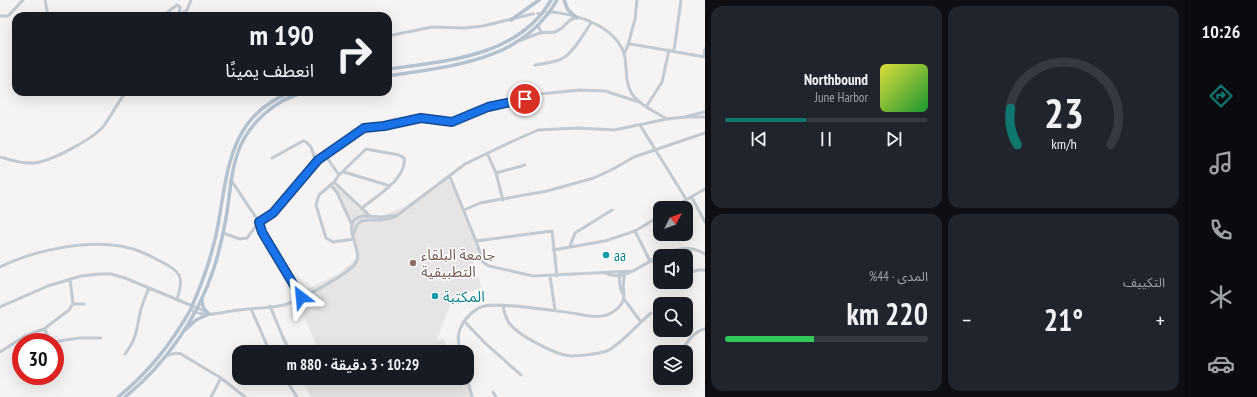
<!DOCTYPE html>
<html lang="ar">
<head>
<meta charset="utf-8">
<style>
  body { margin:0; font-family:"PT Sans Narrow","Noto Sans Arabic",sans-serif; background:#20242c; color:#f1f3f6; direction:rtl; height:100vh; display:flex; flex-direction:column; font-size:15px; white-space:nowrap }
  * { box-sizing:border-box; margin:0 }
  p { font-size:13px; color:#9ea1a6 }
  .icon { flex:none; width:22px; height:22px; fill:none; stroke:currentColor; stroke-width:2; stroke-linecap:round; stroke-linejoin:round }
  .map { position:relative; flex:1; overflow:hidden; direction:ltr }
  .details { display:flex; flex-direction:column; gap:6px; padding:6px; background:#0d0f14; width:480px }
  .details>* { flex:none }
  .banner { position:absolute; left:12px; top:12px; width:380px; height:84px; border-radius:12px; box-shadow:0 4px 16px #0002; direction:rtl; background:#171b24; color:#f1f3f6; overflow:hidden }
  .needle { width:26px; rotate:48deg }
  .buttons { position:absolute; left:653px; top:201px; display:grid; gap:8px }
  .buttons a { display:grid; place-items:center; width:40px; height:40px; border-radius:8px; background:#171b24; box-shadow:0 4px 16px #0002; font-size:20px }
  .speed { position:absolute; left:12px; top:333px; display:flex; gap:8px; font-size:20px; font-weight:700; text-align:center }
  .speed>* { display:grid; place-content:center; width:52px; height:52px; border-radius:50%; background:#171b24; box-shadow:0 4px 16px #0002; line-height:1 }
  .speed .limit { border:6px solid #d22; background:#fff; color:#111 }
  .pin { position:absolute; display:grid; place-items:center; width:34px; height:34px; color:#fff; margin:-17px; border:2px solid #fff; border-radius:50%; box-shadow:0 1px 4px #0007 }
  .me { position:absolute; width:44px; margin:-22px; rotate:331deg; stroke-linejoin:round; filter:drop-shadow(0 0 3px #0008) }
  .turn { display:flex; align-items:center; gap:14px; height:84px; padding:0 12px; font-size:18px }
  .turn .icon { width:52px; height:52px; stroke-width:2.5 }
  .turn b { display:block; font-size:28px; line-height:34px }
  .big { font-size:30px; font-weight:600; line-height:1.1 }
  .details .widget { flex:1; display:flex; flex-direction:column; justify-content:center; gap:6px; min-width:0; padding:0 14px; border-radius:12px; background:#20242c }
  .details .dial { align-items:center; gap:0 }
  .dial svg { height:104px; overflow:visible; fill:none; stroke:#363941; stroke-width:7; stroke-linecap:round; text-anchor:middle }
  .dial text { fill:#f1f3f6; stroke:none }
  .song { display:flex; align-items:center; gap:12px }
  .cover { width:48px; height:48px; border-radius:6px; background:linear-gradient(135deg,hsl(60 70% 55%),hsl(130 70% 35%)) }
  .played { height:4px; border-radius:2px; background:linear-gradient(90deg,#0f766e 40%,#363941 40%) }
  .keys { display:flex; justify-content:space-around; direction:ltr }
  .heat { display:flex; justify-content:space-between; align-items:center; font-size:22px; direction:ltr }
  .charge { height:6px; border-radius:3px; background:linear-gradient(90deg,#34c759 44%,#363941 0) }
  .details .tiles { flex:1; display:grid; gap:6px; grid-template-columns:repeat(2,1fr) }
  .trip { position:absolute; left:232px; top:345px; width:242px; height:40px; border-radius:12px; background:#171b24; box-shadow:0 4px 16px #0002; font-weight:600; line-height:40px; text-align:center; direction:rtl }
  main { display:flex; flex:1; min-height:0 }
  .tab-bar { display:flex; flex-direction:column; width:72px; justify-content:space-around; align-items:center; background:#090b0e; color:#9ea1a6 }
  .tab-bar .icon { width:28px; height:28px }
  .tab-bar .on { color:#0f766e }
  .tab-bar b { font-size:18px; color:#f1f3f6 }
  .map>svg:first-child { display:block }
</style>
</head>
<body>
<main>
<nav class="tab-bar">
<b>10:26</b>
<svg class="icon on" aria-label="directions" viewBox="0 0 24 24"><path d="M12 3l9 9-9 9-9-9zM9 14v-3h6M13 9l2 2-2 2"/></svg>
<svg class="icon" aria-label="music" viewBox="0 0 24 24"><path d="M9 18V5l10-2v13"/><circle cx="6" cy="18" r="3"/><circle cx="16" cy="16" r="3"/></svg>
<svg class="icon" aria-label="phone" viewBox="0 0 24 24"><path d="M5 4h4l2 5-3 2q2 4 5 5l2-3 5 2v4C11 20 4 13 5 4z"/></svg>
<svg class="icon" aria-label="climate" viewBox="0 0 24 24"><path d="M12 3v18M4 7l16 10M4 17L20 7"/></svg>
<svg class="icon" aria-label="car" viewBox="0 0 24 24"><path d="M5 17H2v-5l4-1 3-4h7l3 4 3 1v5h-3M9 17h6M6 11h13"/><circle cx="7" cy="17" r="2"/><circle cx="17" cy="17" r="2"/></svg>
</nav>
<section class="details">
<div class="tiles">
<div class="widget dial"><svg viewBox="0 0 100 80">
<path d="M14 69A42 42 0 1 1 86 69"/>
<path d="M14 69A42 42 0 0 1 9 41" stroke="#0f766e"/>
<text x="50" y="56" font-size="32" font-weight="700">23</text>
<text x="50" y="72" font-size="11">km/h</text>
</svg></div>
<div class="widget">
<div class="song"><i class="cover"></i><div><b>Northbound</b><p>June Harbor</p></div></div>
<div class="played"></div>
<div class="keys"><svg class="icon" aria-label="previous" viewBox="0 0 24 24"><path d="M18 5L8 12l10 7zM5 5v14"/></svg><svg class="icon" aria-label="pause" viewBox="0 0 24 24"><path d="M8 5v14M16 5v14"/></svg><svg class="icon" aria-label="next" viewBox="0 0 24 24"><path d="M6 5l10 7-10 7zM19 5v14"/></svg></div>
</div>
<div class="widget"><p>التكييف</p>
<div class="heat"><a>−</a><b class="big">21°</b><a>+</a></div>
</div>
<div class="widget"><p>المدى · 44%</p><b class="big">220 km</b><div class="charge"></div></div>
</div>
</section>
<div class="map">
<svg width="705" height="397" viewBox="0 0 705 397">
  <rect width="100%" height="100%" fill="#f5f3f3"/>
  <path fill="#e6e4e5" d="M447 177 460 201 478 250 472 268 473 279 479 276 481 287 462 295 449 307 437 340 444 339 449 352H311L310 345 316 344 295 295 338 274 354 261 358 256 357 243 354 241 353 235 349 221 339 202 333 185 341 188 353 200 358 208 362 209 370 216H381L406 206Z
    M301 378H465L471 397H311Z"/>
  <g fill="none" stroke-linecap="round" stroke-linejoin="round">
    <path stroke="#caccce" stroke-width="3" stroke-dasharray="3 1.5" stroke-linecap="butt" d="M532 14 553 12"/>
    <path stroke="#c1cad2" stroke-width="3" d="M45 0 48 16
      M553 12C579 15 619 27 625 58 627 70 625 82 632 94 640 105 655 112 667 119
      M179 15 187 10 191 0
      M0 16H8L23 0
      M162 16 177 5 180 7 179 16
      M213 16H227
      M538 26 540 30 543 33
      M388 36 432 27 464 28 483 26 532 14
      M521 40 540 33 555 32 562 28 570 20 575 18
      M628 45 635 19 637 0
      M674 51 681 0
      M624 54 628 45 631 44 705 57
      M704 57 705 49
      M535 65C545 63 555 63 563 58 574 52 584 33 591 23
      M646 107 662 82 669 50
      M687 117H704
      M640 125 686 199
      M487 153 496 173 503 200
      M325 155 339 175 334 182 319 195 316 205 326 238 333 242 354 239
      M0 157C11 160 22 164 33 163 51 162 90 140 102 128 111 117 117 103 126 92
      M272 158 303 141 306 142 311 147 316 162
      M344 172 390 186
      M496 173 525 165
      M339 175 366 149 399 155 404 158C408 178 375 197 362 208
      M450 177 476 241 483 262 489 266 533 276 634 271
      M231 180 259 222 262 232 301 297
      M334 182 370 216
      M331 185 338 194 352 225
      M692 198 705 222
      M672 208 705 189
      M464 210 480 203 547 191 594 178 613 169 634 157 705 133
      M635 231 650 261
      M223 233 240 239 247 238 259 222 273 213 318 160 364 128 384 126 421 118 453 122 488 107 525 99 540 94 579 90 605 91 639 102
      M353 235 357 225 361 221 368 220H382L395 217 465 164 513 141 538 130 577 128 614 130 667 119 685 117 704 112
      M476 241 552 231 557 276
      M570 246 575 233 612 210
      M553 250 605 241 635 231 660 216
      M652 259 660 277
      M0 267C34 250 91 238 129 248 140 250 150 256 160 261 180 271 185 276 177 299
      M605 273C633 289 666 231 705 254
      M620 273C619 281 620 290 624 296
      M686 274 698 270H705
      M550 276 555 310
      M663 282 666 288
      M624 299 641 322
      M73 304H84
      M270 306 282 335 290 352
      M503 306C504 312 506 318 509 323 519 336 554 354 570 356 580 356 598 354 607 351 620 345 639 323 651 313
      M0 307 48 286 81 276 100 274H111L125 278 207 312
      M251 309 270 352
      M191 310C195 312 200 314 205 314 214 315 223 312 232 311 249 308 267 309 284 305 298 301 347 275 355 264 364 253 345 231 354 220 361 213 374 217 383 217 388 217 393 215 398 215
      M464 321 485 343 521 375
      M44 329 49 338 53 342 79 338H101
      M0 352 25 336 44 329 69 310 73 304 70 279
      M461 352C457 340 457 334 463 323 467 317 474 310 481 307 494 301 555 311 572 313 585 315 601 320 613 312 632 299 619 290 625 274
      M682 352C685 343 695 331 705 329
      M125 354C138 337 136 329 141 309 143 302 146 295 149 288
      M167 355C172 356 174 351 181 354L221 378 245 397
      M285 378 297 397
      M467 378 472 397
      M493 392 496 397
      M211 397 221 378"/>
    <path stroke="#b3c2d1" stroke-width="3.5" d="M564 0 568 10 577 18
      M511 20 539 0
      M388 69C446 61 518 57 551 0
      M388 76C451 66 522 62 557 0
      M202 299C202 305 203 309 207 312
      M184 331 196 320 209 314
      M118 397C143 377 163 354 180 327 184 320 189 314 192 306 203 281 213 253 218 225 228 170 229 116 291 92
      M125 397C166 364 198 317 214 268 219 252 223 235 226 218 230 197 230 175 237 155 247 124 275 99 306 92"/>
  </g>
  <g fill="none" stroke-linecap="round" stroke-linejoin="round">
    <g stroke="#114b97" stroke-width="10">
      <path id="route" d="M301 297 262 232 259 222 273 213 318 160 364 128 384 126 421 118 452 122 488 107 525 99"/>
    </g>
    <use href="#route" stroke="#1a73e8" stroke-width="7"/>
  </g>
  <g fill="#0f9aa8" stroke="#fff" stroke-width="1.5">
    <circle cx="606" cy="255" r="4"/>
    <circle cx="435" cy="296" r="4"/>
  </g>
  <circle fill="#8d6e63" stroke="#fff" stroke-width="1.5" cx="413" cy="263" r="4"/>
  <g text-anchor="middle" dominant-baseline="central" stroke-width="3" stroke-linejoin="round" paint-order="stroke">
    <g font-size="15" fill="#785e54" stroke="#fff" text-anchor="start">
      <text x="421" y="254">جامعة البلقاء<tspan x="421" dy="17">التطبيقية</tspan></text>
    </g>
    <g font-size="15" fill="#0d838f" stroke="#fff" text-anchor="start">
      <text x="614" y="255">aa</text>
      <text x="443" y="296">المكتبة</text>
    </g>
  </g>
</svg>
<div class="buttons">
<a><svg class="needle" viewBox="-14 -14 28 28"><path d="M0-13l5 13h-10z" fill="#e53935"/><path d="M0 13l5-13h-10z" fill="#9ea1a6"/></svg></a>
<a><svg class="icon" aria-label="sound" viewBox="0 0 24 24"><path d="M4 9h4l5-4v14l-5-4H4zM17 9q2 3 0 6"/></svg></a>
<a><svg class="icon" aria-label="search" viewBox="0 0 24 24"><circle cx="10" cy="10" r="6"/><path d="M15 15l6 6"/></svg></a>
<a><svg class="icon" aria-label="layers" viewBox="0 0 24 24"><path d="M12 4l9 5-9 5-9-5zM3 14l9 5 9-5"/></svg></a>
</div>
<div class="speed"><div class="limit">30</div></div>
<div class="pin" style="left:525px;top:99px;background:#d93025"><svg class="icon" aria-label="arrive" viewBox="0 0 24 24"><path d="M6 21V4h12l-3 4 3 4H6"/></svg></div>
<svg class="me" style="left:301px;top:297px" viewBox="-20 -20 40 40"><path d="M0-17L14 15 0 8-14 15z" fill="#1a73e8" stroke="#fff" stroke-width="4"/></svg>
<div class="trip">10:29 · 3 دقيقة · 880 m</div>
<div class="banner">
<div class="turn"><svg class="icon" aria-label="right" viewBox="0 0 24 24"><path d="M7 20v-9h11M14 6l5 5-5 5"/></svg><div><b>190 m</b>انعطف يمينًا</div></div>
</div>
</div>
</main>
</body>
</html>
